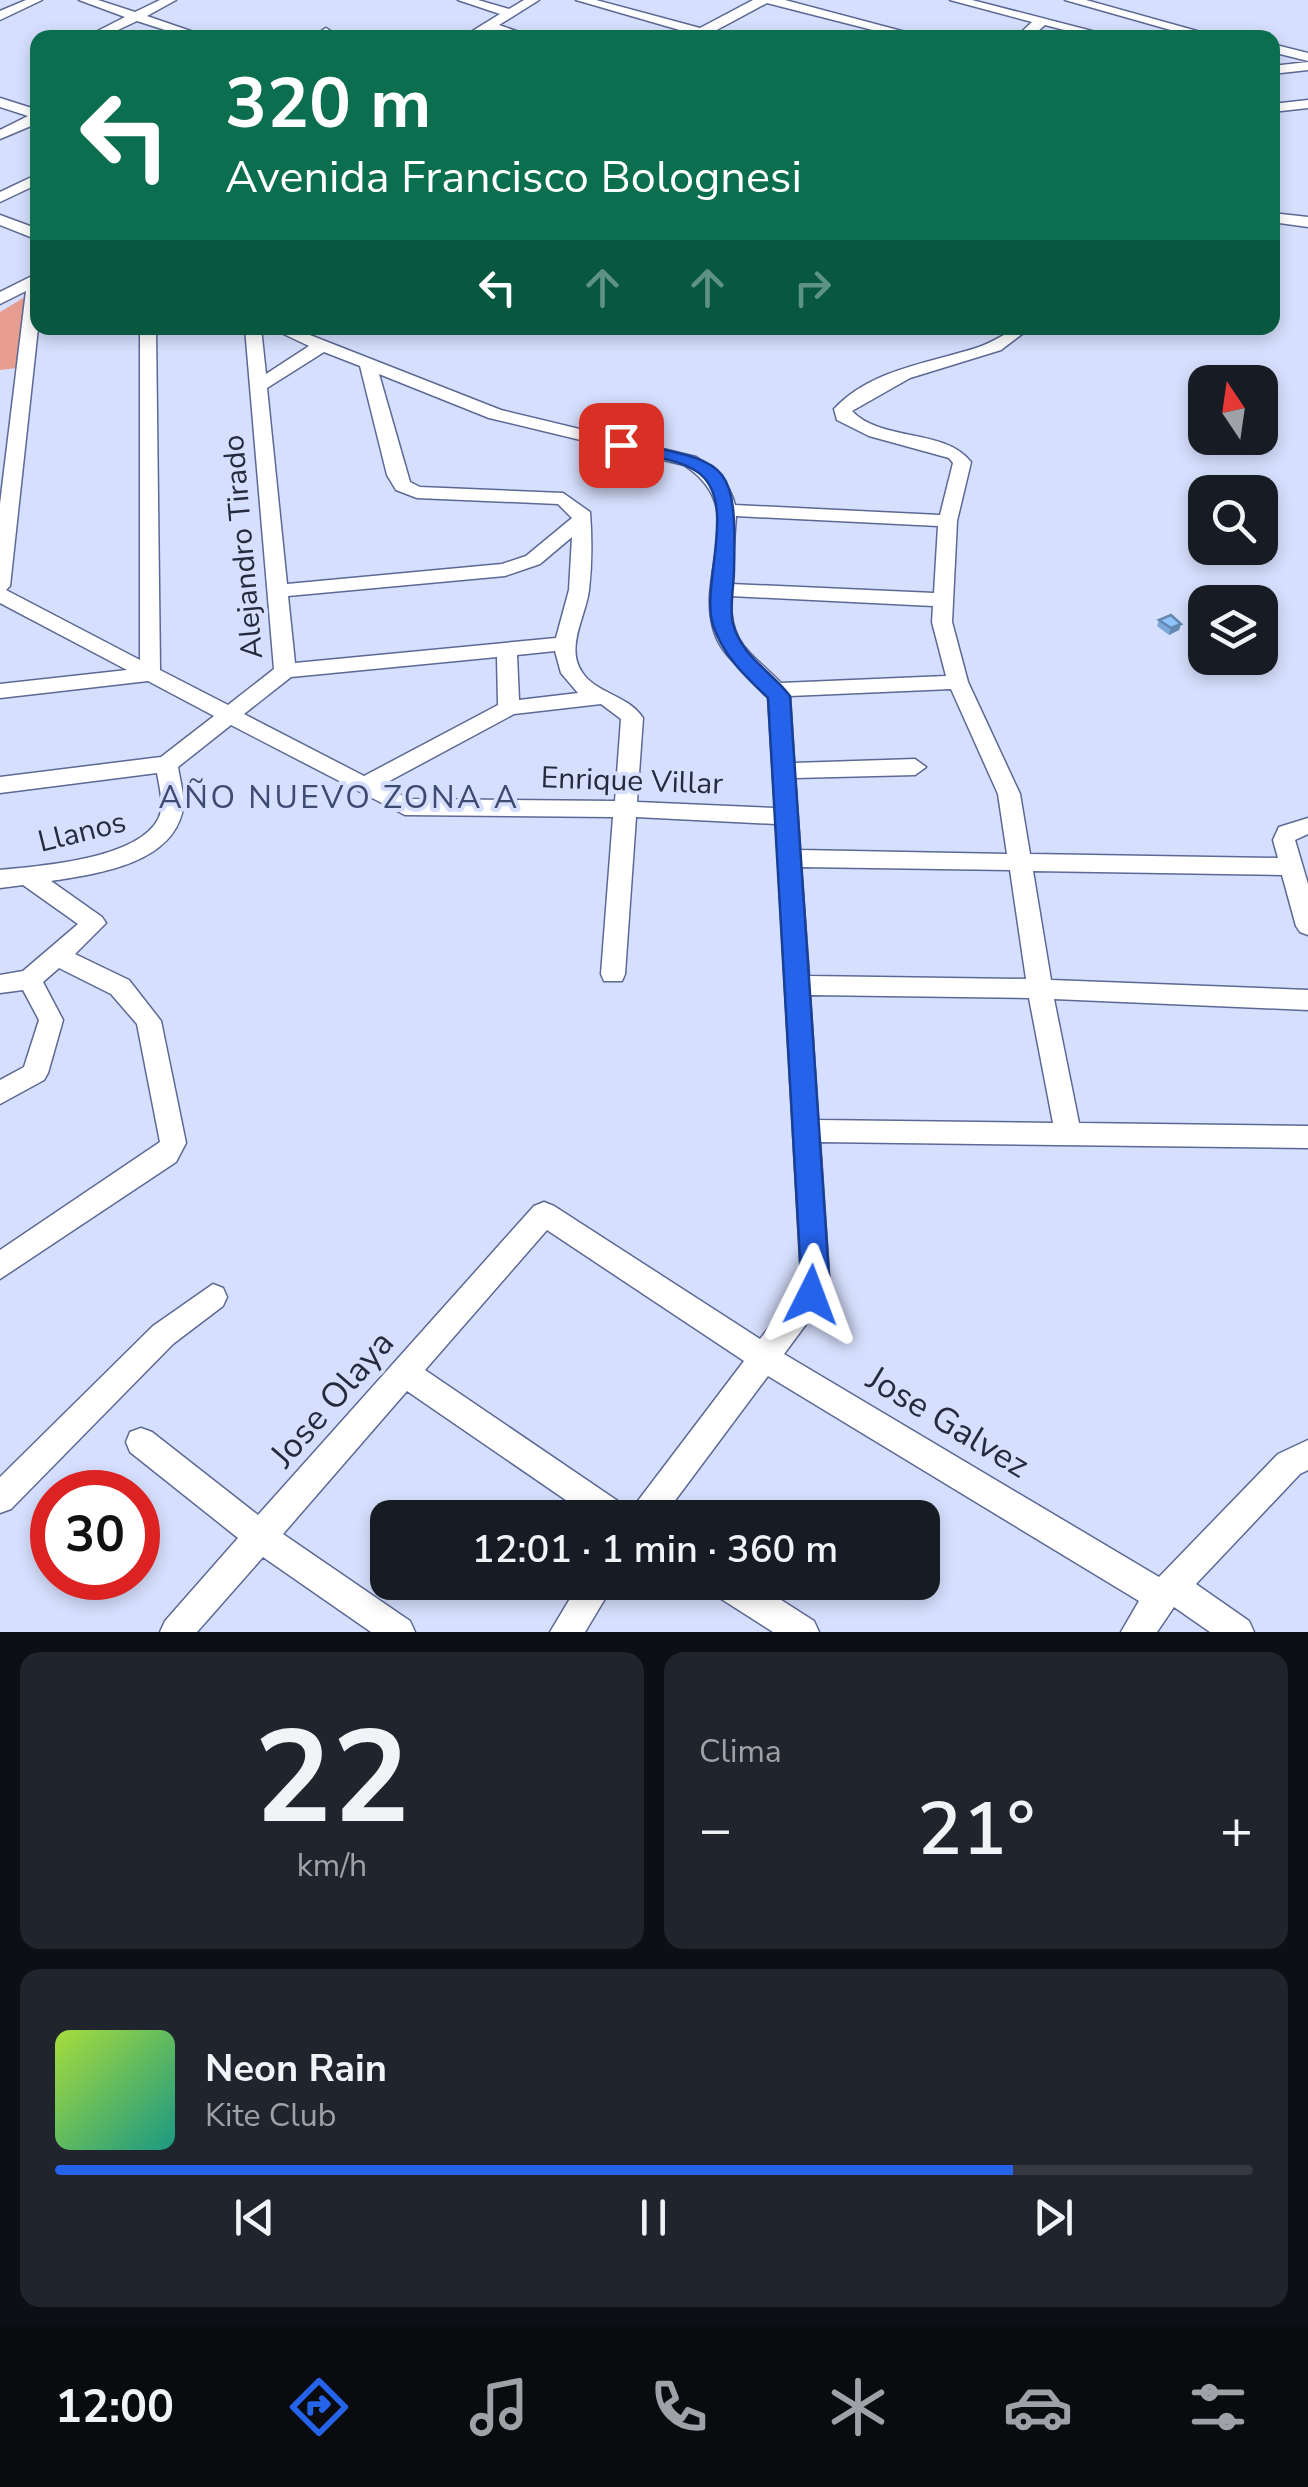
<!DOCTYPE html>
<html lang="es">
<head>
<meta charset="utf-8">
<style>
  body { margin:0; font-family:"Nunito Sans",sans-serif; background:#20242c; color:#f1f3f6; height:100vh; display:flex; flex-direction:column; font-size:38px; white-space:nowrap }
  * { box-sizing:border-box; margin:0 }
  p { font-size:32px; color:#9ea1a6 }
  .icon { flex:none; width:55px; height:55px; fill:none; stroke:currentColor; stroke-width:2; stroke-linecap:round; stroke-linejoin:round }
  .map { position:relative; height:1632px; overflow:hidden }
  .panel { display:flex; flex-direction:column; gap:20px; padding:20px; background:#0d0f14; flex:1 }
  .panel>* { flex:none }
  .guide { position:absolute; left:30px; top:30px; width:1250px; height:305px; border-radius:20px; box-shadow:0 5px 15px #0003; background:#0b6e4f; color:#fff; overflow:hidden }
  .needle { width:65px; rotate:347deg }
  .controls { position:absolute; left:1188px; top:365px; display:grid; gap:20px }
  .controls a { display:grid; place-items:center; width:90px; height:90px; border-radius:20px; background:#171b24; box-shadow:0 5px 15px #0003; font-size:50px }
  .speed { position:absolute; left:30px; top:1470px; display:flex; gap:20px; font-size:50px; font-weight:700; text-align:center }
  .speed>* { display:grid; place-content:center; width:130px; height:130px; border-radius:50%; background:#171b24; box-shadow:0 5px 15px #0003; line-height:1 }
  .speed .limit { border:15px solid #d22; background:#fff; color:#111 }
  .pin { position:absolute; display:grid; place-items:center; width:85px; height:85px; color:#fff; margin:-42px; border-radius:20px; box-shadow:0 5px 15px #0006 }
  .me { position:absolute; width:110px; margin:-55px; rotate:3deg; stroke-linejoin:round; filter:drop-shadow(0 0 8px #0008) }
  .turn { display:flex; align-items:center; gap:35px; height:210px; padding:0 30px; font-size:45px }
  .turn .icon { width:130px; height:130px; stroke-width:2.5 }
  .turn b { display:block; font-size:70px; line-height:85px }
  .lanes { display:flex; align-items:center; height:95px; padding:0 30px; background:#0003; justify-content:center; gap:50px; direction:ltr }
  .lanes .off { opacity:.35 }
  .big { font-size:75px; font-weight:600; line-height:1.1 }
  .panel .card { flex:1; display:flex; flex-direction:column; justify-content:center; gap:15px; min-width:0; padding:0 35px; border-radius:20px; background:#20242c }
  .panel .dial { align-items:center; gap:0 }
  .dial b { font-size:130px; line-height:1 }
  .song { display:flex; align-items:center; gap:30px }
  .cover { width:120px; height:120px; border-radius:15px; background:linear-gradient(135deg,hsl(80 70% 55%),hsl(170 70% 35%)) }
  .played { height:10px; border-radius:5px; background:linear-gradient(90deg,#2563eb 80%,#363941 80%) }
  .keys { display:flex; justify-content:space-around; direction:ltr }
  .heat { display:flex; justify-content:space-between; align-items:center; font-size:55px; direction:ltr }
  .panel .tiles { flex:1; display:grid; gap:20px; grid-template-columns:1fr 1fr }
  .card:last-child { grid-column:span 2 }
  .trip { position:absolute; left:370px; top:1500px; width:570px; height:100px; border-radius:20px; background:#171b24; box-shadow:0 5px 15px #0003; font-weight:600; line-height:100px; text-align:center }
  .tab-bar { display:flex; height:160px; justify-content:space-around; align-items:center; background:#090b0e; color:#9ea1a6 }
  .tab-bar .icon { width:70px; height:70px }
  .tab-bar .on { color:#2563eb }
  .tab-bar b { font-size:45px; color:#f1f3f6 }
  .map>svg:first-child { display:block }
</style>
</head>
<body>
<div class="map">
<svg width="1308" height="1632" viewBox="0 0 1308 1632">
  <rect width="100%" height="100%" fill="#d6dffd"/>
  <path fill="#e79e90" d="M25 297 17 368 0 370V312Z"/>
  <g fill="none" stroke-linecap="round" stroke-linejoin="round">
    <g stroke="#5c6994" stroke-width="3">
      <path id="minor" d="M26 0H42L0 20V11Z
        M79 0H98L135 12 160 0H176L147 16 211 38H190L137 21 101 38H84L125 17Z
        M458 0H478L509 9 524 0H539L499 25 536 38H514L489 31 477 38H461L500 14Z
        M576 0H596L700 28 753 0H785L928 38H904L767 3 713 32 728 38H690V33Z
        M950 0H972L1119 38H1095L1045 25 1030 38H1015L1032 22Z
        M1065 0H1086L1222 38H1199Z
        M326 28 332 32 326 38H310Z
        M1272 44 1308 53V61L1272 52Z
        M1308 62V70L1272 74V66Z
        M0 98 38 110V123L0 139V130L28 116 0 107Z
        M1308 100V108L1272 112V104Z
        M38 174V184L0 202V192Z
        M1272 213 1308 217V227L1272 222Z
        M0 215 38 229V240L0 225Z
        M38 273V328L10 586 6 590 140 660V328H156L160 670 228 705 274 669 245 328H261L266 374 309 346 271 328H292L501 410 696 457C716 470 729 482 735 505L940 515 953 463 949 458 869 436 837 420 834 409C871 369 931 363 979 347 999 340 1009 328 1030 328L1001 350 910 378 852 411C881 442 945 428 971 462L957 521 952 622 968 682 1020 794 1030 854 1278 858 1273 840 1279 827 1308 818V834L1295 840 1308 884V935L1300 932 1296 926 1282 875 1033 871 1051 980 1308 990V1010L1054 999 1079 1123 1308 1126V1148L820 1142 829 1276 821 1304 784 1354 1159 1577 1278 1454 1308 1440V1470L1300 1474 1196 1584 1249 1621 1254 1632H1210L1174 1607 1157 1632H1121L1139 1601 768 1376 662 1518H592L407 1391 283 1534 410 1621 415 1632H371L263 1557 197 1632H160L165 1621 238 1538 130 1452 126 1442 130 1432 141 1428 152 1432 258 1515 534 1206 544 1202 554 1206 760 1339 798 1290 801 1276 776 824 636 817 625 974 622 981H604L601 974 613 817 405 815 231 725 178 767C180 781 186 799 182 813 169 865 95 874 51 881L102 917 106 923 75 954 129 980 161 1021 186 1143 176 1162 0 1279V1250L160 1142 137 1024 111 994 59 968 43 982 63 1020 48 1073 44 1080 0 1104V1080L24 1067 39 1020 23 990 0 993V975L23 971 78 924 23 885 0 888V870C39 866 150 859 161 811 163 800 159 785 157 773L0 793V777L161 757 214 716 148 681 0 698V684L127 670 0 603V504L26 291 0 304V292ZM324 352 360 366 387 475 396 490 417 498 558 504 572 518 526 556 502 564 287 584 267 388ZM379 374 489 418 684 465C752 509 695 570 714 631 723 661 751 673 768 696L775 808 637 802 643 718C627 694 596 694 582 672 565 647 586 616 589 590 592 564 592 538 590 512L563 493 420 487 410 482ZM736 516 938 526 934 593 731 584ZM572 537 569 590 556 638 295 663 288 596 505 576 540 564ZM731 596 933 606 932 622 946 676 781 683C751 652 729 645 731 596ZM555 651 561 673 578 693 519 700 517 655ZM497 657 498 705 364 776 244 714 291 677ZM951 689 998 794 1007 854 800 850 795 778 915 775 926 767 915 759 794 763 790 696ZM601 704 621 719 615 801 409 799 382 785 514 714ZM801 867 1010 870 1026 979 809 976ZM810 995 1029 998 1053 1123 818 1120ZM547 1230 744 1361 631 1510 425 1370Z
        M213 1284 223 1288 227 1297 223 1306 173 1344 11 1509 0 1513V1477L153 1326Z
        M580 1582H615L585 1632H550Z
        M707 1582H753L814 1621 819 1632H773L712 1593Z"/>
    </g>
    <use href="#minor" fill="#fff" fill-rule="evenodd"/>
  </g>
  <path fill="#7ba8d9" d="M1159 620 1181 624 1179 630 1169 635 1157 626Z"/>
  <path fill="#6488b0" d="M1181 624 1179 630 1169 635 1171 628Z"/>
  <path fill="#8fc3fc" stroke="#6488b0" stroke-width="2.5" d="M1171 615 1181 624 1171 628 1159 620Z"/>
  <path fill="#2563eb" stroke="#184099" stroke-width="2.5" d="M621 440C727 464 737 455 734 570 734 586 729 609 733 624 742 657 771 671 790 696L829 1276 821 1304 811 1308 801 1304 797 1295 801 1276 768 698C746 677 723 656 713 625 700 584 740 499 696 471 675 457 639 455 615 449L612 445Z"/>
  <g text-anchor="middle" dominant-baseline="central" stroke-width="8" stroke-linejoin="round" paint-order="stroke">
    <g font-size="30" fill="#252a3d" stroke="#d6dffd">
      <text transform="translate(243 547) rotate(-95)">Alejandro Tirado</text>
      <text transform="translate(632 781) rotate(2)">Enrique Villar</text>
      <text transform="translate(82 832) rotate(-14)">Llanos</text>
    </g>
    <g font-size="32" letter-spacing="2.5" fill="#3f4a73" stroke="#d6dffd">
      <text x="339" y="797">AÑO NUEVO ZONA A</text>
    </g>
    <g font-size="35" fill="#252a3d" stroke="#d6dffd">
      <text transform="translate(332 1399) rotate(-49)">Jose Olaya</text>
      <text transform="translate(948 1422) rotate(31)">Jose Galvez</text>
    </g>
  </g>
</svg>
<div class="controls">
<a><svg class="needle" viewBox="-14 -14 28 28"><path d="M0-13l5 13h-10z" fill="#e53935"/><path d="M0 13l5-13h-10z" fill="#9ea1a6"/></svg></a>
<a><svg class="icon" aria-label="search" viewBox="0 0 24 24"><circle cx="10" cy="10" r="6"/><path d="M15 15l6 6"/></svg></a>
<a><svg class="icon" aria-label="layers" viewBox="0 0 24 24"><path d="M12 4l9 5-9 5-9-5zM3 14l9 5 9-5"/></svg></a>
</div>
<div class="speed"><div class="limit">30</div></div>
<div class="pin" style="left:621px;top:445px;background:#d93025"><svg class="icon" aria-label="arrive" viewBox="0 0 24 24"><path d="M6 21V4h12l-3 4 3 4H6"/></svg></div>
<svg class="me" style="left:811px;top:1295px" viewBox="-20 -20 40 40"><path d="M0-17L14 15 0 8-14 15z" fill="#2563eb" stroke="#fff" stroke-width="4"/></svg>
<div class="trip">12:01 · 1 min · 360 m</div>
<div class="guide">
<div class="turn"><svg class="icon" aria-label="left" viewBox="0 0 24 24"><path d="M17 20v-9H6M10 6l-5 5 5 5"/></svg><div><b>320 m</b>Avenida Francisco Bolognesi</div></div>
<div class="lanes"><svg class="icon" aria-label="left" viewBox="0 0 24 24"><path d="M17 20v-9H6M10 6l-5 5 5 5"/></svg><svg class="icon off" aria-label="ahead" viewBox="0 0 24 24"><path d="M12 20V5M6 11l6-6 6 6"/></svg><svg class="icon off" aria-label="ahead" viewBox="0 0 24 24"><path d="M12 20V5M6 11l6-6 6 6"/></svg><svg class="icon off" aria-label="right" viewBox="0 0 24 24"><path d="M7 20v-9h11M14 6l5 5-5 5"/></svg></div>
</div>
</div>
<section class="panel">
<div class="tiles">
<div class="card dial"><b>22</b><p>km/h</p></div>
<div class="card"><p>Clima</p>
<div class="heat"><a>−</a><b class="big">21°</b><a>+</a></div>
</div>
<div class="card">
<div class="song"><i class="cover"></i><div><b>Neon Rain</b><p>Kite Club</p></div></div>
<div class="played"></div>
<div class="keys"><svg class="icon" aria-label="previous" viewBox="0 0 24 24"><path d="M18 5L8 12l10 7zM5 5v14"/></svg><svg class="icon" aria-label="pause" viewBox="0 0 24 24"><path d="M8 5v14M16 5v14"/></svg><svg class="icon" aria-label="next" viewBox="0 0 24 24"><path d="M6 5l10 7-10 7zM19 5v14"/></svg></div>
</div>
</div>
</section>
<nav class="tab-bar">
<b>12:00</b>
<svg class="icon on" aria-label="directions" viewBox="0 0 24 24"><path d="M12 3l9 9-9 9-9-9zM9 14v-3h6M13 9l2 2-2 2"/></svg>
<svg class="icon" aria-label="music" viewBox="0 0 24 24"><path d="M9 18V5l10-2v13"/><circle cx="6" cy="18" r="3"/><circle cx="16" cy="16" r="3"/></svg>
<svg class="icon" aria-label="phone" viewBox="0 0 24 24"><path d="M5 4h4l2 5-3 2q2 4 5 5l2-3 5 2v4C11 20 4 13 5 4z"/></svg>
<svg class="icon" aria-label="climate" viewBox="0 0 24 24"><path d="M12 3v18M4 7l16 10M4 17L20 7"/></svg>
<svg class="icon" aria-label="car" viewBox="0 0 24 24"><path d="M5 17H2v-5l4-1 3-4h7l3 4 3 1v5h-3M9 17h6M6 11h13"/><circle cx="7" cy="17" r="2"/><circle cx="17" cy="17" r="2"/></svg>
<svg class="icon" aria-label="filters" viewBox="0 0 24 24"><path d="M4 7h16M4 17h16"/><circle cx="9" cy="7" r="2"/><circle cx="15" cy="17" r="2"/></svg>
</nav>
</body>
</html>
